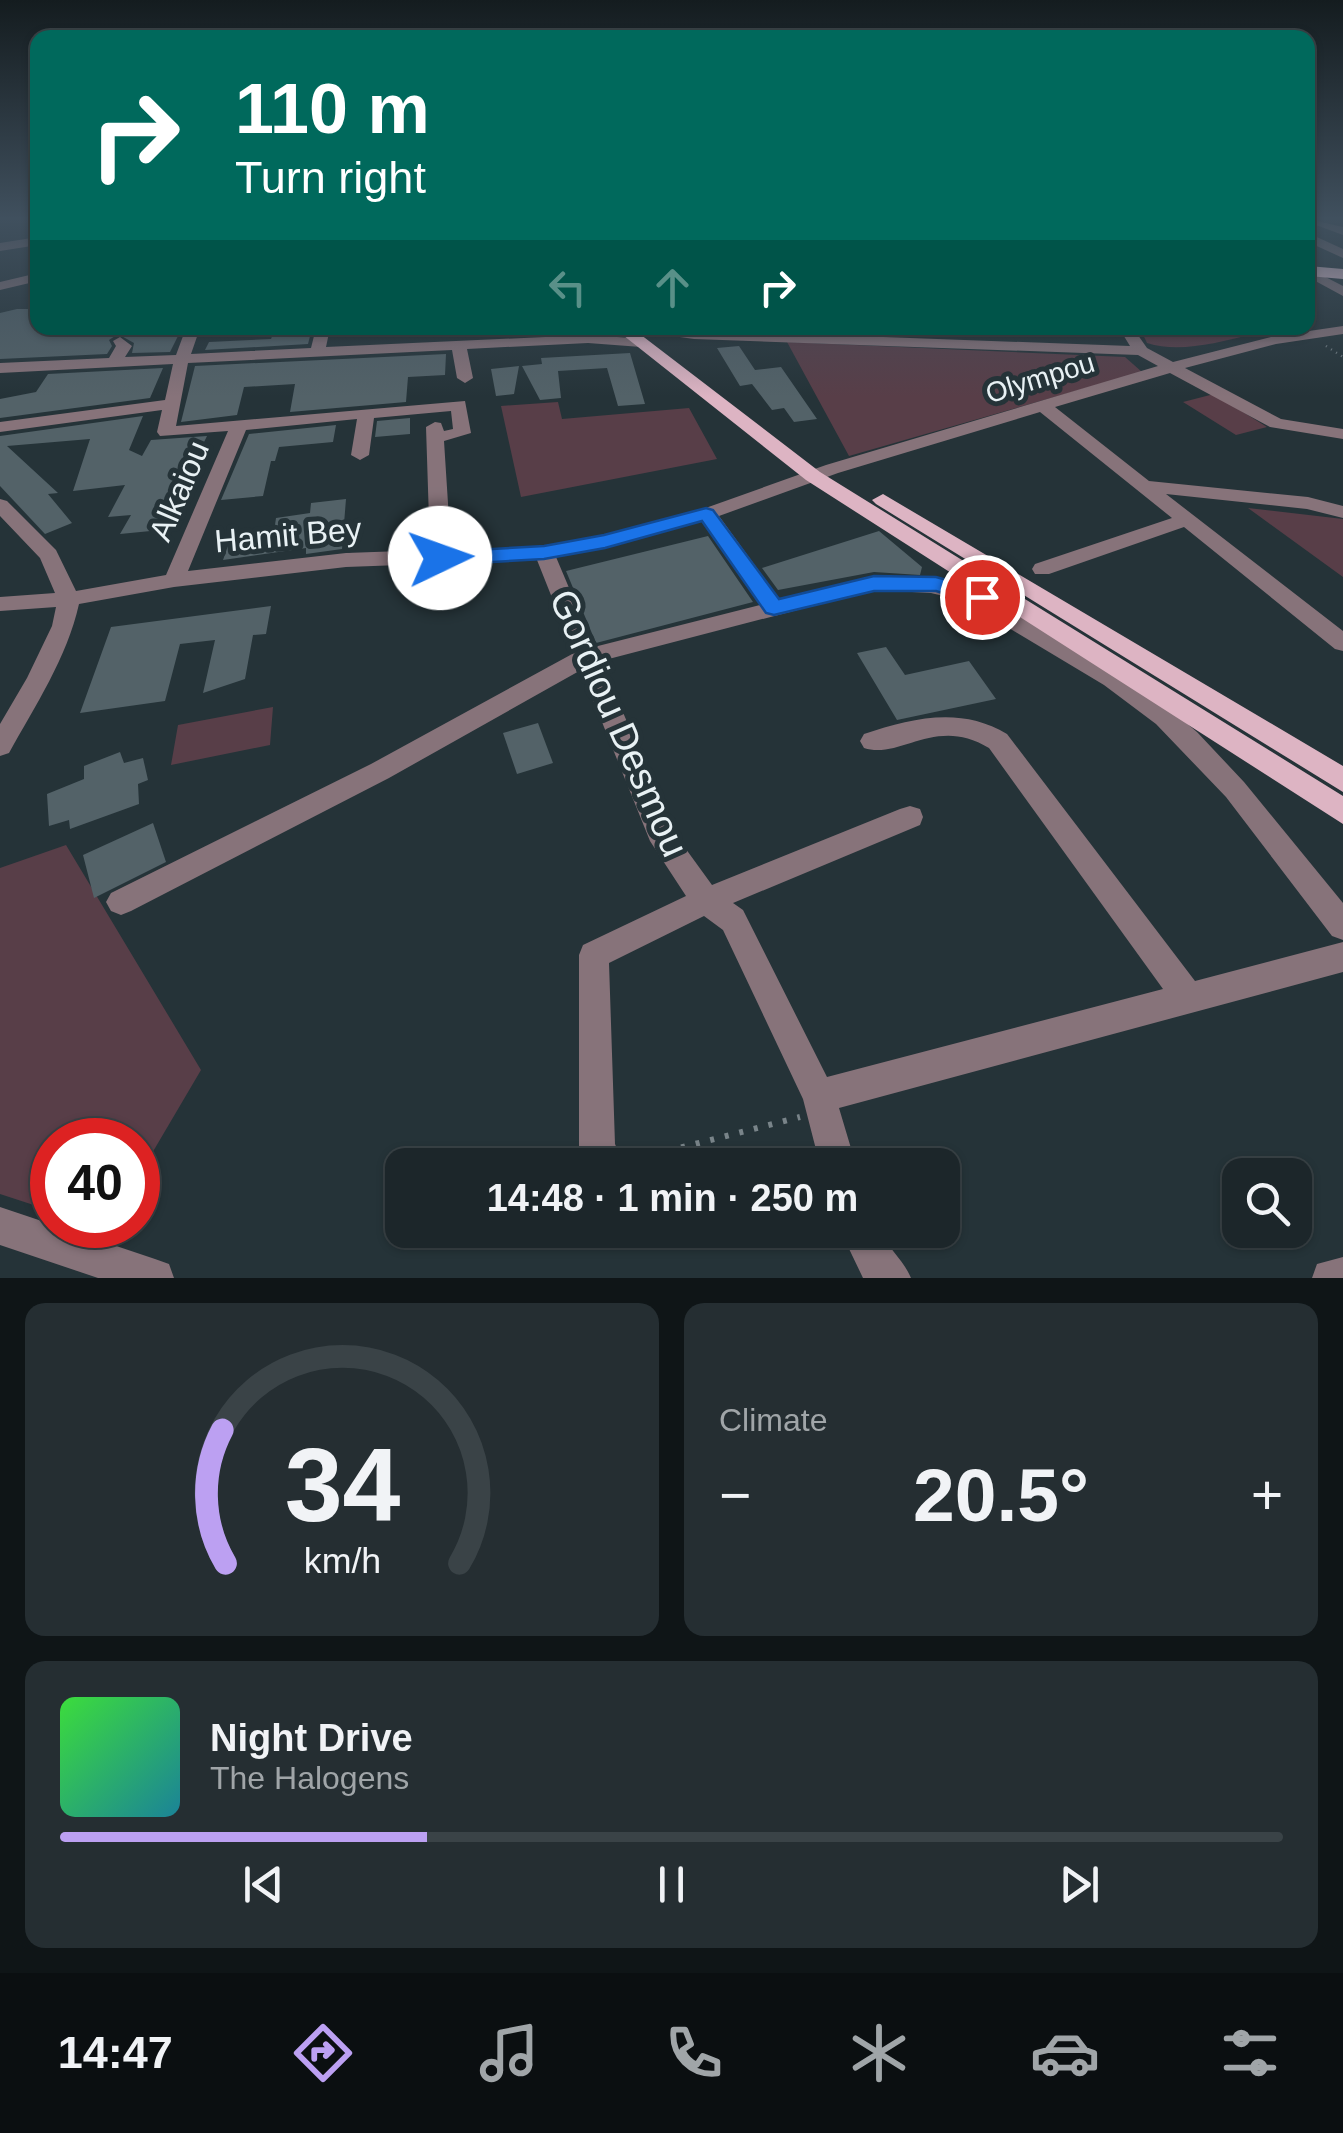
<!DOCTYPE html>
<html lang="en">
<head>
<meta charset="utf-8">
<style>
  body { margin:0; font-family:Helvetica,sans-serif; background:#252e32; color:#f1f3f6; height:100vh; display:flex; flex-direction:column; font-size:38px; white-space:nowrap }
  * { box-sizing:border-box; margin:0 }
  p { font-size:32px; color:#a0a5a8 }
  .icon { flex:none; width:55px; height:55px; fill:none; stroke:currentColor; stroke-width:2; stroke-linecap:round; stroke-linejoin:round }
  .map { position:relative; height:1278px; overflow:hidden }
  .details { display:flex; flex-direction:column; gap:25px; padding:25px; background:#0f1517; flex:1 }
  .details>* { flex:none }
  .guide { position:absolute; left:30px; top:30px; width:1285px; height:305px; border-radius:20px; box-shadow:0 2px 8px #0004,0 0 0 2px #3a4347; background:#00695c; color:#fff; overflow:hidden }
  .controls { position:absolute; left:1222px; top:1158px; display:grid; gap:20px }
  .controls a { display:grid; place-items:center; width:90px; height:90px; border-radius:20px; background:#1c262a; box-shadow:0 2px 8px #0004,0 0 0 2px #3a4347; font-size:50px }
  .speed { position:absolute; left:30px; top:1118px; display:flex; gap:20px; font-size:50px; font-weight:700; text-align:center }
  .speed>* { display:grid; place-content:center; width:130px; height:130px; border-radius:50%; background:#1c262a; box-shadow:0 2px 8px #0004,0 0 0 2px #3a4347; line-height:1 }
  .speed .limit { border:15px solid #d22; background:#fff; color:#111 }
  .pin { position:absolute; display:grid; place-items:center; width:85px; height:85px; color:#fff; margin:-42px; border:5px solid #fff; border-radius:50%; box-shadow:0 2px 10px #0007 }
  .me { position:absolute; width:110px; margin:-55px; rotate:87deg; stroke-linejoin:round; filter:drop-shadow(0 0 8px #0008) }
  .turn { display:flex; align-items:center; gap:35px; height:210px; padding:0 40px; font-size:45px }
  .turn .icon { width:130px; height:130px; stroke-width:2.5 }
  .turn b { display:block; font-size:70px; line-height:85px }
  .lanes { display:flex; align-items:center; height:95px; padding:0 40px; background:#0003; justify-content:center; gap:50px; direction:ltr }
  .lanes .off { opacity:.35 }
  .big { font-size:75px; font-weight:800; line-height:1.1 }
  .details .tile { flex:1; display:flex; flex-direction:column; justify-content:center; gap:15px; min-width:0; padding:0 35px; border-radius:20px; background:#252e32 }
  .details .dial { align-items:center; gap:0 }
  .dial svg { height:260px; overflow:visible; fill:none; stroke:#3a4347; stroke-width:7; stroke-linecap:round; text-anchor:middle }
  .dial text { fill:#f1f3f6; stroke:none }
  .song { display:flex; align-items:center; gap:30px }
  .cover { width:120px; height:120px; border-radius:15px; background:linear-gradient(135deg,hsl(120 70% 55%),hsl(190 70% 35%)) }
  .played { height:10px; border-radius:5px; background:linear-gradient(90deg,#bca0f2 30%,#3a4347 30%) }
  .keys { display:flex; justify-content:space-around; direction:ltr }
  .heat { display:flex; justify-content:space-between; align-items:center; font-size:55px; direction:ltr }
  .details .tiles { flex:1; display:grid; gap:25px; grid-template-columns:1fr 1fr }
  .tile:last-child { grid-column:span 2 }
  .trip { position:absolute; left:385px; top:1148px; width:575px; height:100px; border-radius:20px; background:#1c262a; box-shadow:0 2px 8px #0004,0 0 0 2px #3a4347; font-weight:800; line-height:100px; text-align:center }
  .tab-bar { display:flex; height:160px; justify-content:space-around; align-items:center; background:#0b0f11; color:#a0a5a8 }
  .tab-bar .icon { width:70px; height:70px }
  .tab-bar .selected { color:#bca0f2 }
  .tab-bar b { font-size:45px; color:#f1f3f6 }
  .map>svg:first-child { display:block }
</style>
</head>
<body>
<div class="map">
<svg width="1343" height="1278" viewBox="0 0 1343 1278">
  <rect width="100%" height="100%" fill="#253338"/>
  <path fill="#583e48" d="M1140 328H1243L1248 335C1218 343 1178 353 1147 343Z
    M787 342 1125 357 1142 372 849 456Z
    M1214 394 1267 427 1236 435 1183 402Z
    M558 402 562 419 689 408 717 459 521 497 501 406Z
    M1248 508 1343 519V578V577Z
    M273 707 270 745 171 765 178 725Z
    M66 845 201 1070 138 1177V1140H52V1211L0 1194V868Z"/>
  <path fill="#536268" d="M17 309H38L34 328H111V333L182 328 170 352 132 353 134 343 118 334 109 340 112 346 107 354 0 359V313Z
    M299 328H312L308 344 205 350 209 342 271 339 275 329Z
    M739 346 755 370 781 367 817 419 794 422 784 408 772 410 752 384 740 386 717 348Z
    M630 353 645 404 618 406 607 368 558 371 561 398 540 400 522 366 542 364 541 358Z
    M446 354 445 375 408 377 406 402 290 412 295 384 244 387 237 415 181 422 195 366Z
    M519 366 514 394 496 396 491 369Z
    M163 368 150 398 0 418V399L36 392 48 374Z
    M143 416 129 450 142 456 151 440 207 436 161 530 120 534 131 515 108 517 125 485 73 491 90 439 7 446 58 493 48 494 72 523 45 534 0 486V436Z
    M410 418V434L375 437 377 421Z
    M336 425 333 442 279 447 275 461H271L263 496 221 500 249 434Z
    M346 499 342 549 306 554V548L223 560 230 540 274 532 276 518 310 513 311 503Z
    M879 531 922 567 920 575 874 572 778 590 762 568Z
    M708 536 753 602 596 643 566 571Z
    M271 606 266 634 253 635 245 679 203 693 215 640 180 644 165 701 80 713 111 627Z
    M886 647 905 675 969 661 996 699 897 720 857 653Z
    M538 723 553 763 517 774 503 733Z
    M120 752 124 763 143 758 148 780 138 784 139 804 70 829 69 820 49 826 47 794 84 779V766Z
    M153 823 166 862 94 898 83 855Z"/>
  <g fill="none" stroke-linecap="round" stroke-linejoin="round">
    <path stroke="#798489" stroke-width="2.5" stroke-dasharray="1 5" stroke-linecap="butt" d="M1326 346 1343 357"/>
    <path stroke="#798489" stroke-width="6" stroke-dasharray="4 11" stroke-linecap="butt" d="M641 1165 652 1155 800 1117"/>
    <path fill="#87737a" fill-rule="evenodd" d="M1308 219 1343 227V235L1308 222Z
      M1308 233 1343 249V258L1308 242Z
      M38 237V245L0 251V243Z
      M1308 268 1343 286V296L1308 277Z
      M38 273V281L0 290V282Z
      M1343 326V334L1276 344 1185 368 1281 419 1343 429V439L1270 427 1170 373 1055 407 1149 481 1308 497 1343 506V518L1307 509 1166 494 1343 631V651L1335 649 1184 527 1049 574H1035L1032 569 1035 564 1172 518 1040 412 838 473 719 516 780 600 874 576H905L960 585 1018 610 1148 691 1197 732 1244 782 1343 903V940L1332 936 1226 797 1156 724 1104 685 964 601 931 593 874 590 601 661 675 834 712 885 900 809 910 806 920 809 923 817 920 825 733 903 743 910 827 1077 1163 989 989 748C936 715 900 760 864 748L860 741 864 734C912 718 961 706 1007 734L1195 981 1343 942V972L839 1108 856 1165H820L803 1099 723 930 704 916 609 963 615 1144 624 1165H588L579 1146V955L583 945 686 896 650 841 581 670 389 778 131 911 121 915 111 911 106 902 111 893 371 764 574 653 537 560 346 567 174 587 79 604C67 658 35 706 9 753L0 756V724L27 678 52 626 56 607 0 611V597L55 593 40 558 0 516V499L7 501 56 550 76 591 166 575 228 431 160 436 157 432 162 410 0 432V422L165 400 173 364 0 373V363L109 358 116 346 113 341 120 337 132 346 125 357 176 355 186 328H200L191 354 311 348 316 328H330L326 347 588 335 646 339V345L641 347 588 343 467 349 473 378 465 383 457 378 452 350 188 363 176 426 465 401 471 433 444 441 451 550 544 547 605 535 700 510 826 465 1158 366 1138 355 694 339 645 332 638 328 1130 346 1119 328H1133L1147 348 1173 362 1275 336ZM451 411 453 429 444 431 441 423 435 422 426 427 430 550 346 553 188 571 246 430 357 419 351 455 360 460 369 455 374 418ZM702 521 760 605 594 647 556 557Z
      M0 1207 155 1259 169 1264 174 1278H98L0 1245Z
      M840 1230H879C889 1249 904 1261 911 1278H863Z
      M1343 1257V1278H1312L1317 1264Z"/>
    <path fill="#ddb4c3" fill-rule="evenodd" d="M614 328H632L820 472 1343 796V824L806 480Z
      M883 494 1343 766V792L876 504 872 500Z"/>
    <path fill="#f9d1e0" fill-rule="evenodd" d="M1308 266 1343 269V279L1308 276Z"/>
  </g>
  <linearGradient id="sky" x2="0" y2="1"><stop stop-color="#141c1f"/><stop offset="0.55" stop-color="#40505e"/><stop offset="1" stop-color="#40505e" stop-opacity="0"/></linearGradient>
  <rect width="1343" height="397" fill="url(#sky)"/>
  <path fill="#1a73e8" stroke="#114b97" stroke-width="2.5" d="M706 508 713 510 779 599 874 576 936 577 990 592 993 597 982 605 936 591H874L774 615 766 613 702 521 605 548 544 559 440 565 430 558 440 552 544 546 604 535Z"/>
  <g text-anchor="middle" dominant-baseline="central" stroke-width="10" stroke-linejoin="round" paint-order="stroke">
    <g font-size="28" fill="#e8f1f4" stroke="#253338">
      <text transform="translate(1040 378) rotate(-17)">Olympou</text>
    </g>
    <g font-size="32" fill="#e8f1f4" stroke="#253338">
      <text transform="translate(179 491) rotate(-67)">Alkaiou</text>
      <text transform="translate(288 535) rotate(-5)">Hamit Bey</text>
    </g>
    <g font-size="38" fill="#e8f1f4" stroke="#253338">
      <text transform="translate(619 723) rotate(66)">Gordiou Desmou</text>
    </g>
  </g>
</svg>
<div class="controls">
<a><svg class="icon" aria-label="search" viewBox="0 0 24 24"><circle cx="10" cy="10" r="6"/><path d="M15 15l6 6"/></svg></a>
</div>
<div class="speed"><div class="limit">40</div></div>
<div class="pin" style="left:982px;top:597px;background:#d93025"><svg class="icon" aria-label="arrive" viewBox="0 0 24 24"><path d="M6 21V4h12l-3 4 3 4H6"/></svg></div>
<svg class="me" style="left:440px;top:558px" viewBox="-20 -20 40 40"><circle r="19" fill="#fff"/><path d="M0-13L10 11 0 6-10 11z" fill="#1a73e8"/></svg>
<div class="trip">14:48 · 1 min · 250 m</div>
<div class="guide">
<div class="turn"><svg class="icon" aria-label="right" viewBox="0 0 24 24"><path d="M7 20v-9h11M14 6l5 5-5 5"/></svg><div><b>110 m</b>Turn right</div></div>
<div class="lanes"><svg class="icon off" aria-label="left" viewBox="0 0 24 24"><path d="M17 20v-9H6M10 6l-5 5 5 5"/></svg><svg class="icon off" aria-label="ahead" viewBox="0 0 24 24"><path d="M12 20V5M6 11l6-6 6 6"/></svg><svg class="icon" aria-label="right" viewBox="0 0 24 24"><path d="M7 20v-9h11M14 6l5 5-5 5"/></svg></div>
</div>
</div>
<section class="details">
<div class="tiles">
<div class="tile dial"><svg viewBox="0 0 100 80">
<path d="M14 69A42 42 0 1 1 86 69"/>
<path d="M14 69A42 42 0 0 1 13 28" stroke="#bca0f2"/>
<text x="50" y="56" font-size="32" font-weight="700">34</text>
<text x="50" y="72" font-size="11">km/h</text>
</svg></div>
<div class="tile"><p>Climate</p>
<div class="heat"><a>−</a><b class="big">20.5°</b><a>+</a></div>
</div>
<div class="tile">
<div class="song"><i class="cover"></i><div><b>Night Drive</b><p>The Halogens</p></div></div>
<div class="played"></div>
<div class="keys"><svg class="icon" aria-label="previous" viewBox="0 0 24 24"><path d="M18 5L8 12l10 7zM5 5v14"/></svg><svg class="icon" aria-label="pause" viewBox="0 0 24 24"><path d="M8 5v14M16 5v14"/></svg><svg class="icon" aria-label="next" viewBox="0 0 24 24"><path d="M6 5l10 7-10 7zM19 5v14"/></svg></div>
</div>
</div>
</section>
<nav class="tab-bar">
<b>14:47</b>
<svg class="icon selected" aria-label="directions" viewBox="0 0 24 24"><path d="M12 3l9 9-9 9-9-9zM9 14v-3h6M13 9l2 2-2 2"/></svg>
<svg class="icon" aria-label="music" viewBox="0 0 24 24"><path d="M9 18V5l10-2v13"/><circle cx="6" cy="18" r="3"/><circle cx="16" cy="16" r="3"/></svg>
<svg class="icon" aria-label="phone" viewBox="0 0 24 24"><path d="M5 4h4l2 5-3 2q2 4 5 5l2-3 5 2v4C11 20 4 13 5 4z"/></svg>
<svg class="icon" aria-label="climate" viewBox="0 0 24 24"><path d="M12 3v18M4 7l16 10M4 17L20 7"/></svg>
<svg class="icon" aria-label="car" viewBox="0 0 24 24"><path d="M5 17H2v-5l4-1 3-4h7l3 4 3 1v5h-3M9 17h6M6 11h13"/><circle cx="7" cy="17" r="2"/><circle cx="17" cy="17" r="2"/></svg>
<svg class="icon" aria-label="filters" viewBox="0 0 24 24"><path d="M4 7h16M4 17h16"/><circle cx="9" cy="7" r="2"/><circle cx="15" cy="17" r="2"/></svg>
</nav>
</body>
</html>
